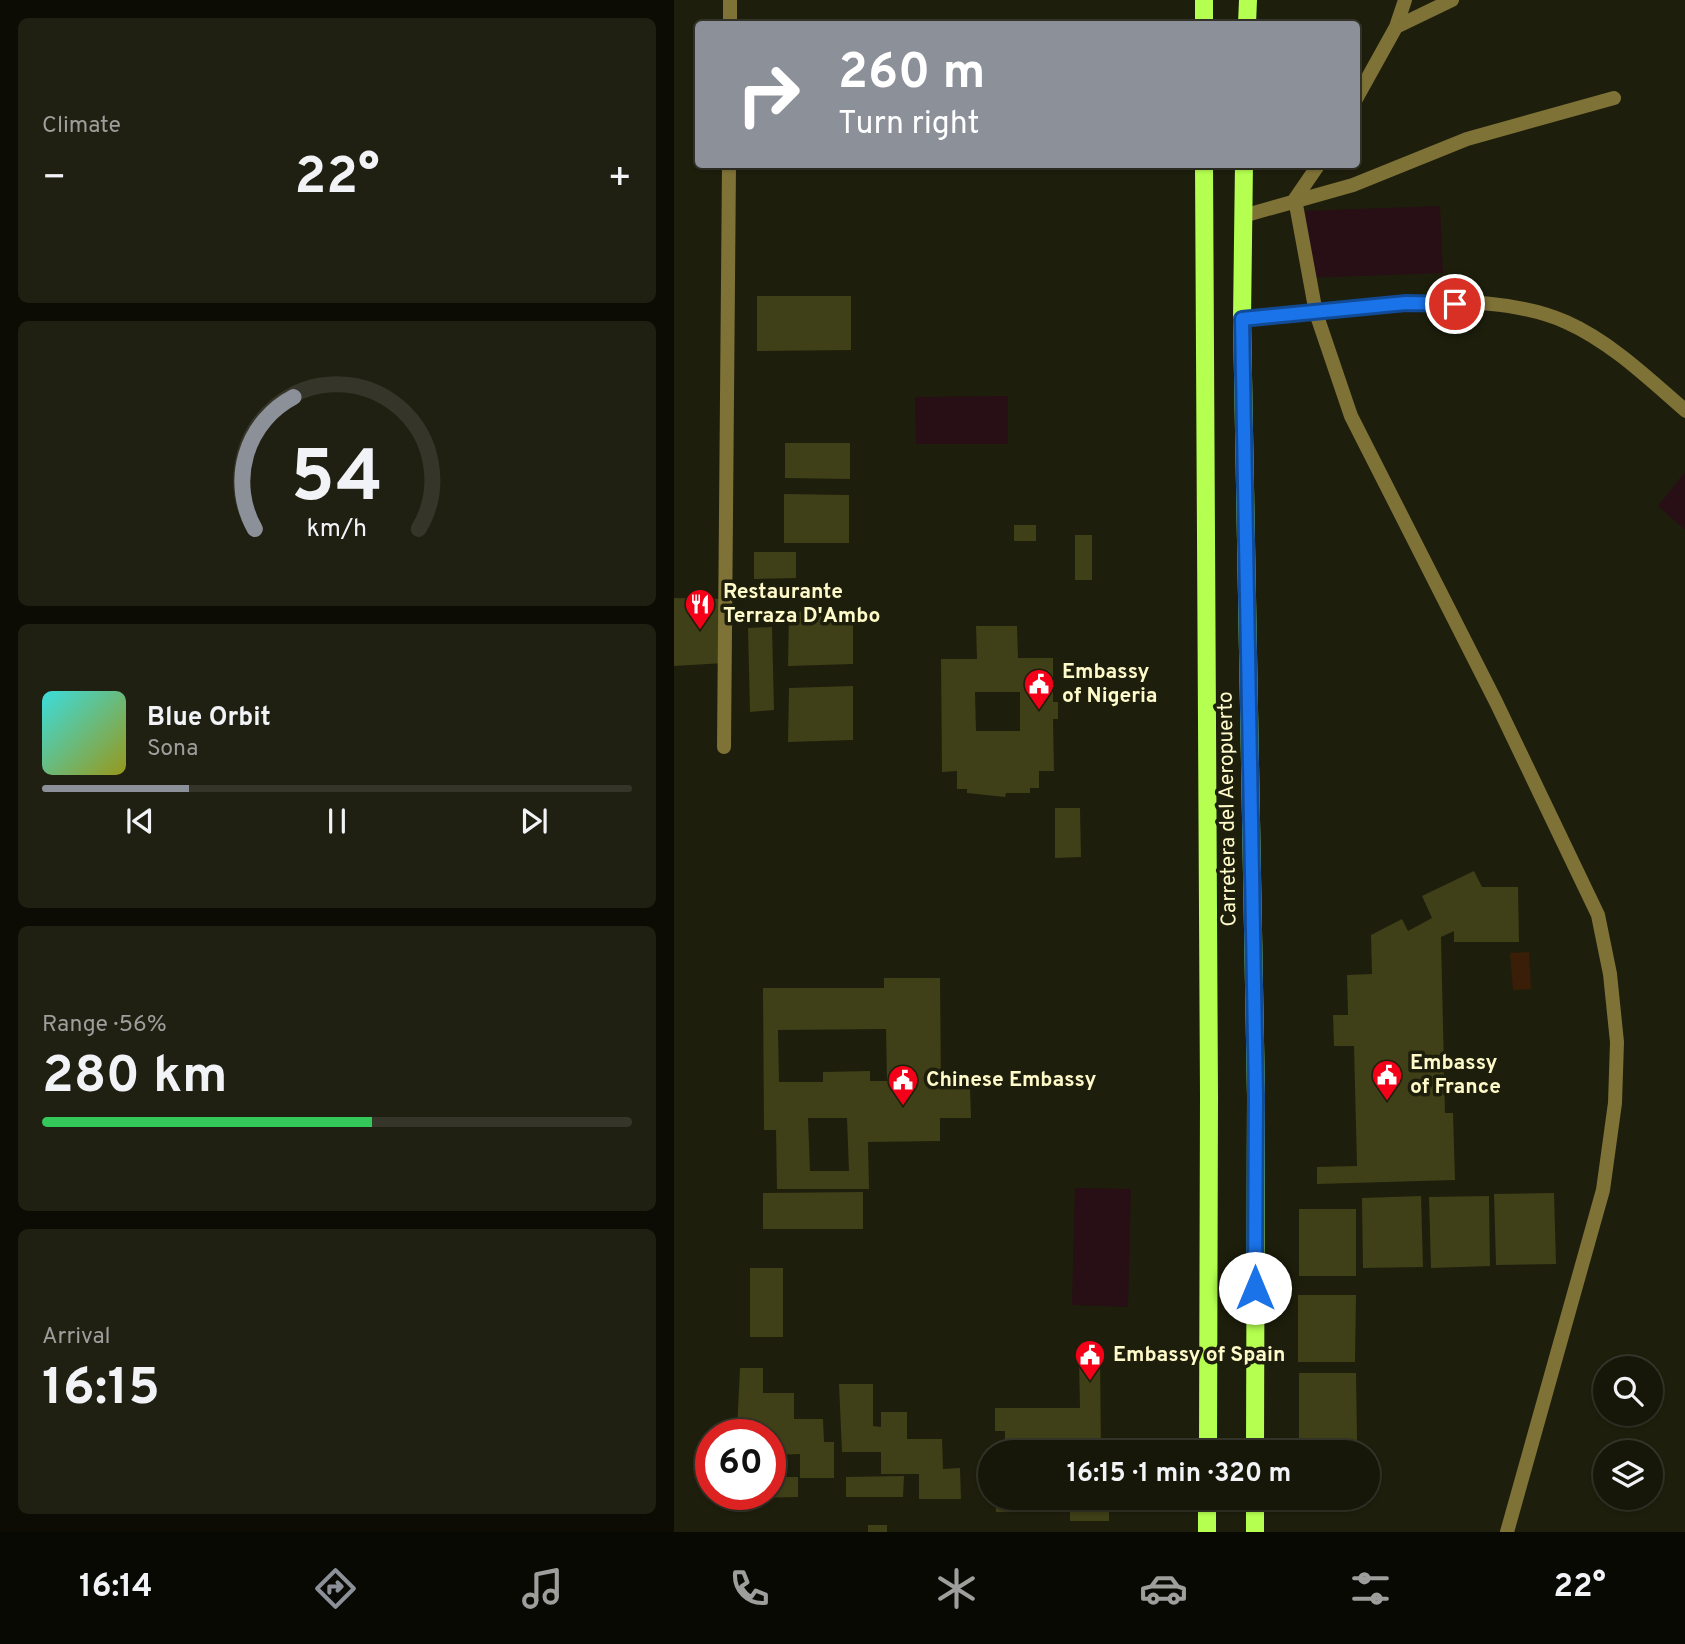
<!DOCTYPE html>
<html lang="en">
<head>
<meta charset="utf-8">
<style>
  body { margin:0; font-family:Overpass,sans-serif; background:#1f1f12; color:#f1f3f6; height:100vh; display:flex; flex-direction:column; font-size:26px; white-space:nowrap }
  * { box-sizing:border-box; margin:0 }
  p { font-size:23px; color:#9e9f9c }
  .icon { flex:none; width:38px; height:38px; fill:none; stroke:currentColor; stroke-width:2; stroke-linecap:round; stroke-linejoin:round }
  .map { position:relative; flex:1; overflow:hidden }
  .panel { display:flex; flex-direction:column; gap:18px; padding:18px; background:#0c0c05; width:674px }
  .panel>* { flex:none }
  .banner { position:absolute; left:21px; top:21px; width:665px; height:147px; border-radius:7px; box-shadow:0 2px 5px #0004,0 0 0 2px #35352a; background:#8c9099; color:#fff; overflow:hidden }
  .tools { position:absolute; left:919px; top:1356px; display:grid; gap:14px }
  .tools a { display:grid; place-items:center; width:70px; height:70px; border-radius:50%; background:#161609; box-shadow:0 2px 5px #0004,0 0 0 2px #35352a; font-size:35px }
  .speed { position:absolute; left:21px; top:1419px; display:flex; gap:14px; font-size:35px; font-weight:700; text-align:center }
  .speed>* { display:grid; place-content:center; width:91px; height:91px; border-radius:50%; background:#161609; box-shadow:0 2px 5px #0004,0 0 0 2px #35352a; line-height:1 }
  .speed .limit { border:10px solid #d22; background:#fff; color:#111 }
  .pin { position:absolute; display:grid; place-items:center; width:60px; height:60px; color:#fff; margin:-30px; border:4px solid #fff; border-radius:50%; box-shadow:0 2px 7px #0007 }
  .me { position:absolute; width:77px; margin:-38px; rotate:0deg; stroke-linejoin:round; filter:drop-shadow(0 0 5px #0008) }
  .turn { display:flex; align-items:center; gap:24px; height:147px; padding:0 28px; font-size:32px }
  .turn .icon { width:91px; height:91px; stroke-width:2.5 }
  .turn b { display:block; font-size:49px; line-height:60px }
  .big { font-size:52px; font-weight:700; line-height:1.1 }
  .panel .widget { flex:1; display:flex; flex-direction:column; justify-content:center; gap:10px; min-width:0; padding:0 24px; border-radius:10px; background:#1f1f12 }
  .panel .dial { align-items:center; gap:0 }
  .dial svg { height:182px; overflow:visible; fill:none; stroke:#35352a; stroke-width:7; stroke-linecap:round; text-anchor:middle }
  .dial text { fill:#f1f3f6; stroke:none }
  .song { display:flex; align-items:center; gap:21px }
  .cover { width:84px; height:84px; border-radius:10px; background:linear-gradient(135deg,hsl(180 70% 55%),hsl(60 70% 35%)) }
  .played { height:7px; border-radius:4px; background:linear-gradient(90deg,#8c9099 25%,#35352a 25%) }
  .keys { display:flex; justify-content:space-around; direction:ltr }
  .heat { display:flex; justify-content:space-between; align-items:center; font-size:38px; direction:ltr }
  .charge { height:10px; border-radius:5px; background:linear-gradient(90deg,#34c759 56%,#35352a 0) }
  .trip { position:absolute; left:304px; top:1440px; width:402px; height:70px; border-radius:35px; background:#161609; box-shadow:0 2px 5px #0004,0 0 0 2px #35352a; font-weight:700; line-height:70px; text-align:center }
  .menu { display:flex; height:112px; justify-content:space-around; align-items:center; background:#090904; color:#9e9f9c }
  .menu .icon { width:49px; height:49px }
  .menu .on { color:#8c9099 }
  .menu b { font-size:32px; color:#f1f3f6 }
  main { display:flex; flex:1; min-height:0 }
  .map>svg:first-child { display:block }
</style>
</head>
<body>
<main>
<section class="panel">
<div class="widget"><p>Climate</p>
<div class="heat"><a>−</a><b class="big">22°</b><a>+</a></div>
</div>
<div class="widget dial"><svg viewBox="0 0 100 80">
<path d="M14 69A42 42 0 1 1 86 69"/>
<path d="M14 69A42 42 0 0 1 31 11" stroke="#8c9099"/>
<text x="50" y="56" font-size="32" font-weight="700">54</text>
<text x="50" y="72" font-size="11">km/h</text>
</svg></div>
<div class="widget">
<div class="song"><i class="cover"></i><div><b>Blue Orbit</b><p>Sona</p></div></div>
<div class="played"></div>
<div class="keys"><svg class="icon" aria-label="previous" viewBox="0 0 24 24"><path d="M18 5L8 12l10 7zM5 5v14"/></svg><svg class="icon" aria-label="pause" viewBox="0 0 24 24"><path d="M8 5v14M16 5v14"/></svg><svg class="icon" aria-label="next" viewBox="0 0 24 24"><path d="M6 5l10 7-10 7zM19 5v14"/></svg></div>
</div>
<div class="widget"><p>Range · 56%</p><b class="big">280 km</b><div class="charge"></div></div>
<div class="widget"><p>Arrival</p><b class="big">16:15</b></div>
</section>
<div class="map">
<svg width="1012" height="1532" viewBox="0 0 1012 1532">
  <rect width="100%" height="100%" fill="#1e1e0c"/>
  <path fill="#280f15" d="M766 206 769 273 631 278 628 211Z
    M334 396V444H242L241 397Z
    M1011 472V530L984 506Z
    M401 1188 457 1189 454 1307 398 1305Z"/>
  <path fill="#3b1e08" d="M855 952 857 989 839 990 836 953Z"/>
  <path fill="#3f3f18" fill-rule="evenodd" d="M83 296H177V350L83 351Z
    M111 443H176V479L111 478Z
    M110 494 175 495V543H110Z
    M340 525H362V541H340Z
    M401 535H418V580H401Z
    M80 552H122V578L80 579Z
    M0 598 52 599 51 663 0 666Z
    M179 610V664L114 666 115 612Z
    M302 626H343L344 658H379V702H384V719H379L380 771H365V788H356V793H332L331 797 293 793V789H283V771L268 772 267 659H303ZM301 692H346V731H302Z
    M98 627 100 710 76 712 74 628Z
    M179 686V740L114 742 115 688Z
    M381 808H406L407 857 381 858Z
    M800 871 808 887H844L845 942H780V931L767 937 771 1113H779L781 1180 643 1184V1167L683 1166 680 1046H660L659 1015H674L673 975 698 974 697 935 728 919 734 931 758 918 748 896Z
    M210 978H266L267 1088H296L297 1118H266V1141L194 1142 195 1189H103L102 1130H90L89 988H210ZM212 1029 213 1081H196V1071L149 1072V1082H105L104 1030ZM134 1118H173L175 1171H136Z
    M189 1192V1229H89V1193Z
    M880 1193 882 1264 822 1265 820 1194Z
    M747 1196 749 1267 689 1268 688 1198Z
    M815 1196 816 1266 757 1268 755 1197Z
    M625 1209H682V1276H625Z
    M76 1268H109V1337H76Z
    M624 1295H682L681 1362H624Z
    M426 1356 427 1452H331V1431H321V1408H406L405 1357Z
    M66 1368H89V1393H120V1419H149L150 1442H160V1478H126V1454L96 1455V1435H88V1431H63Z
    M625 1373H682L683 1440 625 1441Z
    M165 1384H199V1426L207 1427V1412H233V1439H268L269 1469 286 1468 287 1499H245V1474H207V1452H168Z
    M230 1476 229 1497H172V1477Z
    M96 1477H124V1497L67 1498V1494H96Z
    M321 1498H335V1501L435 1498V1521H396V1511L322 1512Z
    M194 1525H213V1532H194Z"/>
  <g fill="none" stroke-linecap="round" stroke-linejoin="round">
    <path stroke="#7e7237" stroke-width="14" d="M56 24V0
      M722 27 778 0
      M682 99 722 27 731 0
      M645 164 621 199 642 313 677 416 822 702 924 915 936 974 943 1042 941 1103 929 1190 833 1532
      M569 216 679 185 793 139 940 98
      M568 319C662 311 804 283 892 322 937 342 975 379 1012 411
      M50 747 55 164"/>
    <path stroke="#b4ff50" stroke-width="18" d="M530 0V24
      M573 24 574 0
      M530 164 535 1097 534 1452
      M570 164 568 319 582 1096 581 1452
      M533 1532V1498
      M581 1532V1498"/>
  </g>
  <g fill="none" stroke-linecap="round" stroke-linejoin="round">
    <g stroke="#114b97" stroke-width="18">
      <path id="route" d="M581 1288 582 1096 568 319 732 303 781 304"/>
    </g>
    <use href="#route" stroke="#1a73e8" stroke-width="12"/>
  </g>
  <defs>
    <g id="restaurant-pin" transform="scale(1.575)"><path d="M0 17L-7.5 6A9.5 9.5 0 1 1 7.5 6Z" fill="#f40018" stroke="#1e1e0c"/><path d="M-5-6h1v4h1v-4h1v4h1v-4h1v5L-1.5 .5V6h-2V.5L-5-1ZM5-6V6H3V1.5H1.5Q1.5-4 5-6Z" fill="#fff"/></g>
    <g id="civic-pin" transform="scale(1.575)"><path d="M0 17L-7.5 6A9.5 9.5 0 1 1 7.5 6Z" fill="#f40018" stroke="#1e1e0c"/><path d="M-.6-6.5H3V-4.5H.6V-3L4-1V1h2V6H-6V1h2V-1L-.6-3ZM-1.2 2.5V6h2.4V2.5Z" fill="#fff"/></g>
  </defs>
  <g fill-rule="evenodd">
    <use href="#restaurant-pin" x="26" y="604"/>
    <use href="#civic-pin" x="365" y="684"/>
    <use href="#civic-pin" x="713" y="1075"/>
    <use href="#civic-pin" x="229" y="1080"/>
    <use href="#civic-pin" x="416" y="1355"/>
  </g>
  <g text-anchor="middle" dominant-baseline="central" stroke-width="7" stroke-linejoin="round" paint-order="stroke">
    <g font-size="21" font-weight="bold" fill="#fffac9" stroke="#1e1e0c" text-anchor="start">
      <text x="49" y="592">Restaurante<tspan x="49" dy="24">Terraza D'Ambo</tspan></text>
      <text x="388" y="672">Embassy<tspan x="388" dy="24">of Nigeria</tspan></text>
      <text x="736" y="1063">Embassy<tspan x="736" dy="24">of France</tspan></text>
      <text x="252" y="1080">Chinese Embassy</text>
      <text x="439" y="1355">Embassy of Spain</text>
    </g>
    <g font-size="21" fill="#fffac9" stroke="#1e1e0c">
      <text transform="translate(554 809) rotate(-91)">Carretera del Aeropuerto</text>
    </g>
  </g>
</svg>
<div class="tools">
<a><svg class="icon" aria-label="search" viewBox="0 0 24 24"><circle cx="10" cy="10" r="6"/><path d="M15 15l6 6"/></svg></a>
<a><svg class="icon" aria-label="layers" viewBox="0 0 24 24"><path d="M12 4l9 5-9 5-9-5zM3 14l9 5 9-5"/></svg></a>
</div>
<div class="speed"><div class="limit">60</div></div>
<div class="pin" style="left:781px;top:304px;background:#d93025"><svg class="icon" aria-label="arrive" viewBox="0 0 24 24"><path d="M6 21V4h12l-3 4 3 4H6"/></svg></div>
<svg class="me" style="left:581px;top:1288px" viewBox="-20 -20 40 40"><circle r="19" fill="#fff"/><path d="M0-13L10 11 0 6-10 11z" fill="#1a73e8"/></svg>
<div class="trip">16:15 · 1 min · 320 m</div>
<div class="banner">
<div class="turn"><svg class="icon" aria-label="right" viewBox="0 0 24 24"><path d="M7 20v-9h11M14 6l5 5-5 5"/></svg><div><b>260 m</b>Turn right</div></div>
</div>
</div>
</main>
<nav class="menu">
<b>16:14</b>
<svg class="icon on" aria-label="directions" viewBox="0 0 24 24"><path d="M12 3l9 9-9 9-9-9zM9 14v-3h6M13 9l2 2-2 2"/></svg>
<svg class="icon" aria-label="music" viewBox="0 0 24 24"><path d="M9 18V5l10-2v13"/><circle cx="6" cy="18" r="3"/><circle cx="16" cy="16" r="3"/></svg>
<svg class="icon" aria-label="phone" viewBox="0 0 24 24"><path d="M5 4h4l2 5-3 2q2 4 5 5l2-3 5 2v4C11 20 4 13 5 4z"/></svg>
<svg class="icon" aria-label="climate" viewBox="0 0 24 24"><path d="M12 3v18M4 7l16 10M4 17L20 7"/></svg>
<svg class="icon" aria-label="car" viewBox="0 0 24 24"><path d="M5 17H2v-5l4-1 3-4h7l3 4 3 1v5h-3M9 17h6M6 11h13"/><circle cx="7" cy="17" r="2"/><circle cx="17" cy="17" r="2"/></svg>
<svg class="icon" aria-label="filters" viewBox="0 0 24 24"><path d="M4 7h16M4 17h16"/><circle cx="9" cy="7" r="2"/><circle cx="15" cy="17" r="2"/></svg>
<b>22°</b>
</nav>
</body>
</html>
